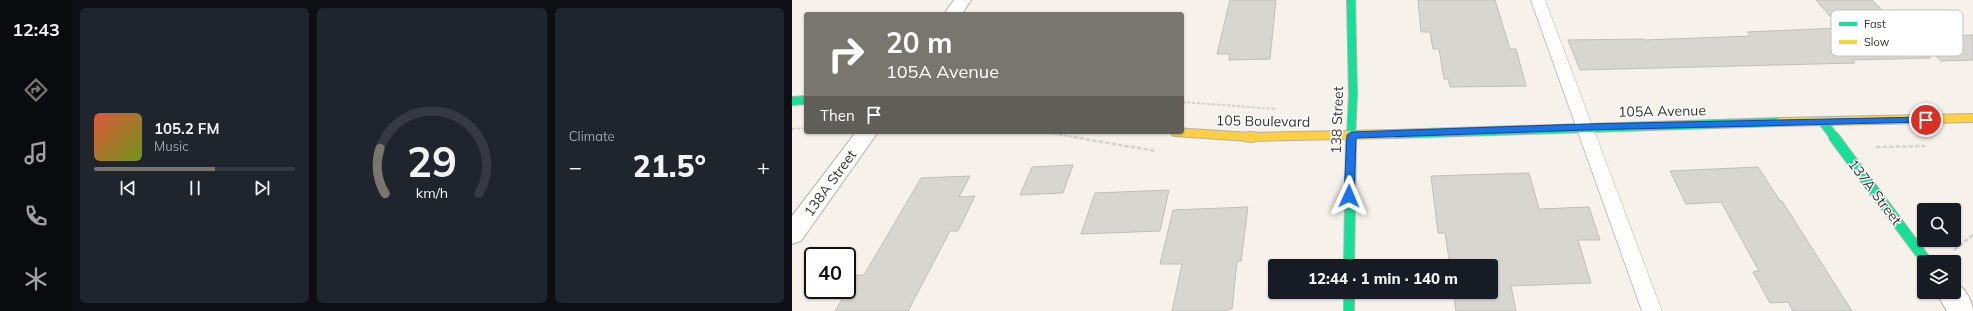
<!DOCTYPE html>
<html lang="en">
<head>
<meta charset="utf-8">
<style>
  body { margin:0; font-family:Mulish,sans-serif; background:#20242c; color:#f1f3f6; height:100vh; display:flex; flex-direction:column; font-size:15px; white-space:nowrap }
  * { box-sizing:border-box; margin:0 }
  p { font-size:13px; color:#9ea1a6 }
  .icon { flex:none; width:22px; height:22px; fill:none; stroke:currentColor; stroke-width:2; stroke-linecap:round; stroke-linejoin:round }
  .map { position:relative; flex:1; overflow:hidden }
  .sheet { display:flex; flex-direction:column; gap:8px; padding:8px; background:#0d0f14; width:720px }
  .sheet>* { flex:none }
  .top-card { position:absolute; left:12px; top:12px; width:380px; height:122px; border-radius:4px; box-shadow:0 1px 3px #0004; background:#797670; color:#fff; overflow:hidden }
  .controls { position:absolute; left:1125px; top:203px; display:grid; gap:8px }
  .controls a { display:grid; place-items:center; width:44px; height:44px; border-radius:4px; background:#171b24; box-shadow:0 1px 3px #0004; font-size:20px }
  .speed { position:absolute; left:12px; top:247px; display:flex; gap:8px; font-size:20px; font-weight:700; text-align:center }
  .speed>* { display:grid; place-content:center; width:52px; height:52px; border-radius:50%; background:#171b24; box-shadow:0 1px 3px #0004; line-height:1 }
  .speed .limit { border:2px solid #111; border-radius:6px; background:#fff; color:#111 }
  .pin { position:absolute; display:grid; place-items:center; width:34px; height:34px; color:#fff; margin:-17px; border:2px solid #fff; border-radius:50%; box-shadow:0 1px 4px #0007 }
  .me { position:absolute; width:44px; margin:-22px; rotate:1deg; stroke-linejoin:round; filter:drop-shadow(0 0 3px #0008) }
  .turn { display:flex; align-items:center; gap:14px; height:84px; padding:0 16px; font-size:18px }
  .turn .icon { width:52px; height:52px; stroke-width:2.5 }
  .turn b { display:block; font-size:28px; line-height:34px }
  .then { display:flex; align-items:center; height:38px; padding:0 16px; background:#0003; gap:8px; font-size:15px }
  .big { font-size:30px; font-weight:800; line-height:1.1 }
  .sheet .card { flex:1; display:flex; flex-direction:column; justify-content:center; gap:6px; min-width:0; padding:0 14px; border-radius:6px; background:#20242c }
  .sheet .dial { align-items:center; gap:0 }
  .dial svg { height:104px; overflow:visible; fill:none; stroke:#363941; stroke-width:7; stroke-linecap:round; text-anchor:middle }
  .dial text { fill:#f1f3f6; stroke:none }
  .song { display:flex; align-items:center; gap:12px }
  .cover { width:48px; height:48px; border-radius:6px; background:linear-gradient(135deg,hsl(10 70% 55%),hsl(80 70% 35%)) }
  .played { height:4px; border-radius:2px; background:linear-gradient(90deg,#797670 60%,#363941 60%) }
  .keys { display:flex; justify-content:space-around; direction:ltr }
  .heat { display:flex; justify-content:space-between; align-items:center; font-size:22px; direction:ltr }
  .sheet .tiles { flex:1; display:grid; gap:8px; grid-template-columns:repeat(3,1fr) }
  .trip { position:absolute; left:476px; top:259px; width:230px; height:40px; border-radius:4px; background:#171b24; box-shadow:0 1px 3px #0004; font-weight:800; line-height:40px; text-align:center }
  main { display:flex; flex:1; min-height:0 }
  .tab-bar { display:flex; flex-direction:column; width:72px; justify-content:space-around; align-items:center; background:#090b0e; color:#9ea1a6 }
  .tab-bar .icon { width:28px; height:28px }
  .tab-bar .current { color:#797670 }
  .tab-bar b { font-size:18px; color:#f1f3f6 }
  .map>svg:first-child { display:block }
</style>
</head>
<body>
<main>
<nav class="tab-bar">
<b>12:43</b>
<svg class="icon current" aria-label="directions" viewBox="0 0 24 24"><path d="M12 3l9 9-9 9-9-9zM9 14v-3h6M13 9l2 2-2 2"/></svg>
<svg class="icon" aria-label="music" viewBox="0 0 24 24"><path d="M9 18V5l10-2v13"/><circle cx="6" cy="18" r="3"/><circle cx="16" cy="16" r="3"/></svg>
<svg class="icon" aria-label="phone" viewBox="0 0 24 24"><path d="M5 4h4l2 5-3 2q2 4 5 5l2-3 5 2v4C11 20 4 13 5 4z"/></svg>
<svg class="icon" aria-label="climate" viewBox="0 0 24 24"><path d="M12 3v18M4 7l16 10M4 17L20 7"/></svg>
</nav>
<section class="sheet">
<div class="tiles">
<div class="card">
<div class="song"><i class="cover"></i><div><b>105.2 FM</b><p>Music</p></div></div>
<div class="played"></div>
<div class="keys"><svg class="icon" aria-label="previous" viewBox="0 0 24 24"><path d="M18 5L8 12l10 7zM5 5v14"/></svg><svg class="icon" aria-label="pause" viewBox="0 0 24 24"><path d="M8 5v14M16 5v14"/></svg><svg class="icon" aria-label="next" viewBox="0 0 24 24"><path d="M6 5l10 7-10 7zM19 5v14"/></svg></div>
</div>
<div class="card dial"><svg viewBox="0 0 100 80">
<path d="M14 69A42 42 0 1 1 86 69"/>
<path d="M14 69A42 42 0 0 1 10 34" stroke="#797670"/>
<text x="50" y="56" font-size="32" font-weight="700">29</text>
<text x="50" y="72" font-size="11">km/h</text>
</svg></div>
<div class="card"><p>Climate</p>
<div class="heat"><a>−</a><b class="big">21.5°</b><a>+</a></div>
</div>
</div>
</section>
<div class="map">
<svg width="1181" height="311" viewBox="0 0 1181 311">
  <rect width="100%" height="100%" fill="#f6f1eb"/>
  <path fill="#d8d6d1" stroke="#c0beba" d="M438 0H484L478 59 437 60 438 54H425Z
    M626 0H703L718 49H724L734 86 658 87 656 79H652L647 49H641L638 32H629Z
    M1024 0H1080L1139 58 1060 60 1063 63 788 70 776 40 851 39 852 40 959 36 955 32 1048 28Z
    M1181 35V60L1149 61 1124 37Z
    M281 165 271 193 228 195 240 167Z
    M966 167 988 201H990L1060 311H1001L996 302 978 303 961 272 967 271 929 202 894 204 878 171Z
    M737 173 747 209 797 207 808 240H786L799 283 719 286 724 311H664L661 292H699V266H658L653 233H646L639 176Z
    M178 176 167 197 183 196 166 231H158L116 311H43L65 275H72L129 178Z
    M377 190 368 231 289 234 303 193Z
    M456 207 449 261 445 262 440 309H436L435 311H380L390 264H368L381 210Z"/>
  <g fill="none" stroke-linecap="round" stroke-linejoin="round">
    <g stroke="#b5b1ad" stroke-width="1">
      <path id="lane" d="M739 0H753L870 311H850Z"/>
    </g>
    <g stroke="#b5b1ad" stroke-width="2">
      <path id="street" d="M162 0H179L170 14H152Z
        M64 132H86L9 241 0 244V216Z
        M1162 282C1172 286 1181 301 1181 311H1155L1144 292H1162Z"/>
    </g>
    <g stroke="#b5b1ad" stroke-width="10">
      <path id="fast-far1" d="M0 101 14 100
        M1031 122 1043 138
        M601 134 988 122
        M559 138 561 94 559 0"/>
    </g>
    <g stroke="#b5b1ad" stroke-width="12">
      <path id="fast" d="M1042 137 1135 262
        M557 266 559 137
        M557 292V311"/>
    </g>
    <g stroke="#b5b1ad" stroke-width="10">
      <path id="slow-far1" d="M988 122 1181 118
        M383 132 458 137 601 134"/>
    </g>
    <g stroke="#b5b1ad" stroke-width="12">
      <path id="slow" d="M457 137H461"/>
    </g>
    <path stroke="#d3d2d0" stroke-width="2" stroke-dasharray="3.5 1.5" stroke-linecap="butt" d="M390 102 485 109
      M0 129 14 128
      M252 132 287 138"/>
    <path stroke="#d3d2d0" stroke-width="2.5" stroke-dasharray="4.5 2" stroke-linecap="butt" d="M281 137 364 151
      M1084 147 1133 146
      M1162 250 1181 235"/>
    <use href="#lane" fill="#fefdfc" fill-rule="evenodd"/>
    <use href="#street" fill="#fefdfc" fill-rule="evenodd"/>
    <use href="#fast-far1" stroke="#16e098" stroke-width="8"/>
    <use href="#fast" stroke="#16e098" stroke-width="10"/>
    <use href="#slow-far1" stroke="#ffcf43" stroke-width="8"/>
    <use href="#slow" stroke="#ffcf43" stroke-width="10"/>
  </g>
  <path fill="#1a73e8" stroke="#114b97" d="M1134 117 1138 120 1134 122 793 130 564 138 562 196 557 199 552 196 555 135 559 132 793 124Z"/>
  <g text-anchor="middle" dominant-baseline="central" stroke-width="3" stroke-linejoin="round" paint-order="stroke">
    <g font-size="14" fill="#35332e" stroke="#fff">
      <text transform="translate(870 111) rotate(-1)">105A Avenue</text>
      <text transform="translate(545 120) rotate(-88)">138 Street</text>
      <text transform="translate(471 121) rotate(1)">105 Boulevard</text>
      <text transform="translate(38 183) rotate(-54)">138A Street</text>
      <text transform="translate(1083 192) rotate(53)">137A Street</text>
    </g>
  </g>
  <rect x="1039" y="10" width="132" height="46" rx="6" fill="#fff" stroke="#c2c2c0" stroke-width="1"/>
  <rect x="1047" y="22" width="18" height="4" fill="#16e098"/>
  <rect x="1047" y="40" width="18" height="4" fill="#ffcf43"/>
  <g font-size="11" fill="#35332e">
    <text x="1072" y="28">Fast</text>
    <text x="1072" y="46">Slow</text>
  </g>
</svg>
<div class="controls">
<a><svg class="icon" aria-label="search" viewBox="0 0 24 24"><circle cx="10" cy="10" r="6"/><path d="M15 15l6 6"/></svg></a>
<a><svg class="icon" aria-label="layers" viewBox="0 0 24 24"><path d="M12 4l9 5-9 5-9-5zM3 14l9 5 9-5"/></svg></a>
</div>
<div class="speed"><div class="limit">40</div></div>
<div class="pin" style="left:1134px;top:120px;background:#d93025"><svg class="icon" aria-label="arrive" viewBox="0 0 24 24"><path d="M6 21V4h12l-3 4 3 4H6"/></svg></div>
<svg class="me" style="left:557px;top:196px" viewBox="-20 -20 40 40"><path d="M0-17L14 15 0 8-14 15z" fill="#1a73e8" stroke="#fff" stroke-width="4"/></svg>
<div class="trip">12:44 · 1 min · 140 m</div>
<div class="top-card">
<div class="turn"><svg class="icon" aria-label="right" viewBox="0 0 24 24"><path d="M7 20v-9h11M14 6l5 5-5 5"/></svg><div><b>20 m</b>105A Avenue</div></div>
<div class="then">Then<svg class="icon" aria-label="arrive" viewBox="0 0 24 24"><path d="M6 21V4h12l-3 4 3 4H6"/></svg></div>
</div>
</div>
</main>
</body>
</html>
